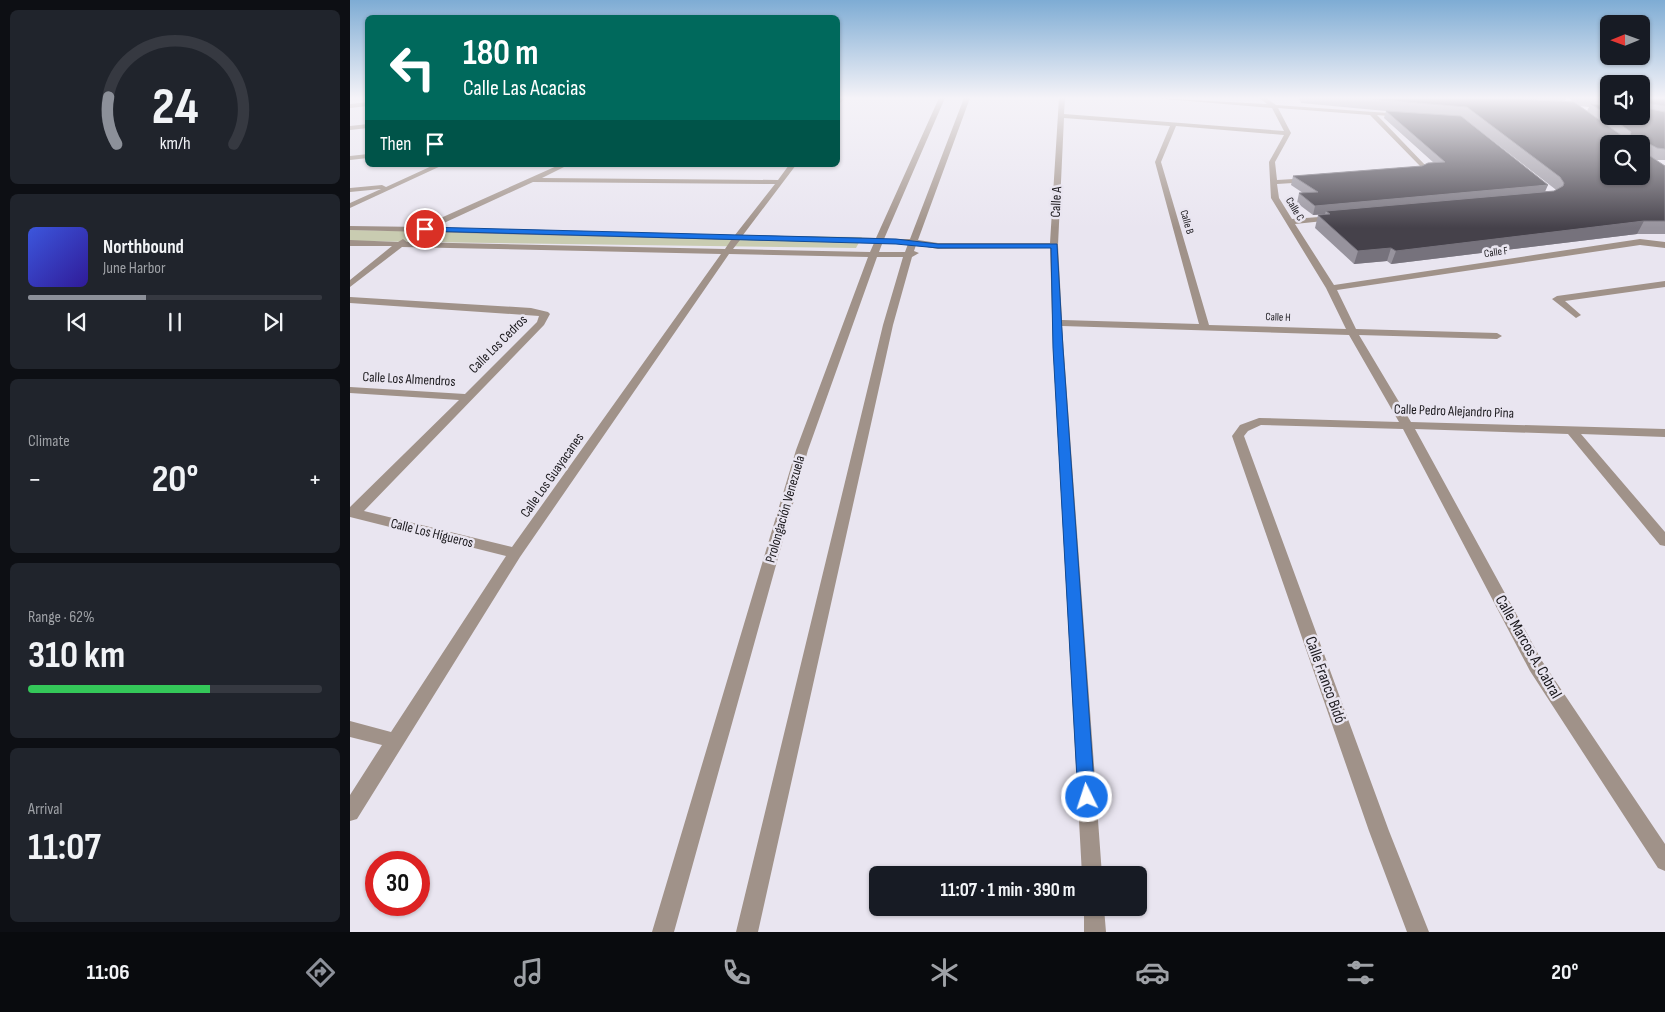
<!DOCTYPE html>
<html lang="en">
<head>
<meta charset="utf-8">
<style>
  body { margin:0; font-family:"Sofia Sans Condensed",sans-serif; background:#20242c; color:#f1f3f6; height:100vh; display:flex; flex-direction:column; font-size:19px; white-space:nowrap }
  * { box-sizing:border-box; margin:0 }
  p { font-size:16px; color:#9ea1a6 }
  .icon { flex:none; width:28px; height:28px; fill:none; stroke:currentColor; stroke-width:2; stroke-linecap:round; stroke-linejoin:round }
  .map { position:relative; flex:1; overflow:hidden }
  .drawer { display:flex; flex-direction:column; gap:10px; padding:10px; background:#0d0f14; width:350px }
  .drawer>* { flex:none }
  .guide { position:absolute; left:15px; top:15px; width:475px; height:152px; border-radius:8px; box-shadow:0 1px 4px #0004; background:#00695c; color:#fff; overflow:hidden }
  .needle { width:32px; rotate:269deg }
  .buttons { position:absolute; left:1250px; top:15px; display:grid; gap:10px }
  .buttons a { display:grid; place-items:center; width:50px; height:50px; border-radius:8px; background:#171b24; box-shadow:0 1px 4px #0004; font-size:25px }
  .speed { position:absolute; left:15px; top:851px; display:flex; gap:10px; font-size:25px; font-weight:700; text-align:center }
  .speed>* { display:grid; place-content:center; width:65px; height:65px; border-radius:50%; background:#171b24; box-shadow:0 1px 4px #0004; line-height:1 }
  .speed .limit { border:8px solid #d22; background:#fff; color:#111 }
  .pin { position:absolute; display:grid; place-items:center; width:42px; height:42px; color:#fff; margin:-21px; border:2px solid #fff; border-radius:50%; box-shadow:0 1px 5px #0007 }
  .me { position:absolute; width:55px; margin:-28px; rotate:356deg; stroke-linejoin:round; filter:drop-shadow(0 0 4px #0008) }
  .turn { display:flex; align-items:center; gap:18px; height:105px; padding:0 15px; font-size:22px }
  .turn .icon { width:65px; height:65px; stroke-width:2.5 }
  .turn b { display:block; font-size:35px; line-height:42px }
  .then { display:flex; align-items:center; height:48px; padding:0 15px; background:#0003; gap:10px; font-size:19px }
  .big { font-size:38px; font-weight:700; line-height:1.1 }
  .drawer .tile { flex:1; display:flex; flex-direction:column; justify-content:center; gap:8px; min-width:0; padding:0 18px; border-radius:8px; background:#20242c }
  .drawer .dial { align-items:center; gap:0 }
  .dial svg { height:130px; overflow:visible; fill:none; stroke:#363941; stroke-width:7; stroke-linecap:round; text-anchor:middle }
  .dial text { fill:#f1f3f6; stroke:none }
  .song { display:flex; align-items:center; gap:15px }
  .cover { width:60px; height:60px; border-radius:8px; background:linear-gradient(135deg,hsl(230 70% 55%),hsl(250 70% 35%)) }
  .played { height:5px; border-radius:2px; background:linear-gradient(90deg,#8c9099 40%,#363941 40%) }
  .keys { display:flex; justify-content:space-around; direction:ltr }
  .heat { display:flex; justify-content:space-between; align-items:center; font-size:28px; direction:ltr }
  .charge { height:8px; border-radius:4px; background:linear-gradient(90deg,#34c759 62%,#363941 0) }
  .trip { position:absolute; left:519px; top:866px; width:278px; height:50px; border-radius:8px; background:#171b24; box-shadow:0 1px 4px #0004; font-weight:700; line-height:50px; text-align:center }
  .dock { display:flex; height:80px; justify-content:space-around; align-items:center; background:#090b0e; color:#9ea1a6 }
  .dock .icon { width:35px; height:35px }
  .dock .on { color:#8c9099 }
  .dock b { font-size:22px; color:#f1f3f6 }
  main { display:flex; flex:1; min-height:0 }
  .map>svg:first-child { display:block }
</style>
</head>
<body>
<main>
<section class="drawer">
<div class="tile dial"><svg viewBox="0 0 100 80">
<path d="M14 69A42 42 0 1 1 86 69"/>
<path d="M14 69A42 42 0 0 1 9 40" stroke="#8c9099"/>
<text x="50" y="56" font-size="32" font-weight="700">24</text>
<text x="50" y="72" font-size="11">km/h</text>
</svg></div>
<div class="tile">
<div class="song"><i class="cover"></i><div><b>Northbound</b><p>June Harbor</p></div></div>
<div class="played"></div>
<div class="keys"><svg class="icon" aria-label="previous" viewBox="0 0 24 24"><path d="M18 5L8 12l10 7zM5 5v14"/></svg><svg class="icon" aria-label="pause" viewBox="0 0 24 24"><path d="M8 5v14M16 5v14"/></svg><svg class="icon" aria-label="next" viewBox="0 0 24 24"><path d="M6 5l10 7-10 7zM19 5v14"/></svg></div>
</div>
<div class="tile"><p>Climate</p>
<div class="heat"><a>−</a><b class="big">20°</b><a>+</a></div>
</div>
<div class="tile"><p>Range · 62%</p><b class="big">310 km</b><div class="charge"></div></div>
<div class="tile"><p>Arrival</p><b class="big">11:07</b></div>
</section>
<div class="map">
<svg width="1315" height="932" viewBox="0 0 1315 932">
  <rect width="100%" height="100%" fill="#e9e5f0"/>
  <path fill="#c9ccb1" d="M0 230 512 237 506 248 0 241Z"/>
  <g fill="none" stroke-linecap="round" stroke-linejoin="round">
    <path fill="#a09289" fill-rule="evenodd" d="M489 98H495L488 105V100Z
      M589 98H595L534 239H560L614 98H620L568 240 588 243H700L709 98H715L714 114 934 131 922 108 803 98 917 104 909 98H916L926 105 1052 114 1050 117 1027 115 1076 166 1075 170 1059 173V171L1070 166 1020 115 928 108 941 133 925 162 927 180 959 178 963 180 959 182 927 184 929 198 942 219 983 216 987 218 983 220 945 224 984 285 1290 239 1315 242V248L1290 245 987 290 1006 329 1147 333 1152 336 1147 339 1009 335 1061 422 1315 429V437L1231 434 1315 532V546L1310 545 1218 434 1065 429 1192 661 1315 844V871L1308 868 1180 671 1053 429 911 425 898 431 894 436 1039 831 1079 932H1057L1019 831 882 436 890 425 909 418 1049 422 999 335 712 326 752 875H732L703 348 700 248 588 249 566 245 564 251 569 253 562 257 543 325 408 932H386L533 325 553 257H527L458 450 324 932H302L446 450 518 257 379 254 170 557 7 819 0 821V795L32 745 0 737V721L41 732 156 556 0 517V507L109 400 0 393V387L115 394 187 322 189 316 0 303V297L181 308 198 312 200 314 194 325 14 511 162 547 371 254 52 247 0 287V280L42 246H0V240L48 242 53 239 57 242 375 249 381 240 0 230V226L74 227 75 225 209 165H218L192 178 428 180 439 165H446L393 235 526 238ZM714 118 820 126 805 162 849 324 712 320 708 245ZM826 126 934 135 919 162 921 198 976 288 996 329 859 325 811 162ZM183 182 425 184 385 235 83 228ZM390 240 524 243 520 252 383 249ZM532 244H558L555 252H529Z
      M18 102V106L0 108V104Z
      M18 124V128L0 130V126Z
      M18 154V158L0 160V156Z
      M84 165H93L0 208V203L31 189 0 192V188L32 185 36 187Z
      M1315 281V287L1215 301 1231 315 1226 318 1202 299 1207 296Z
      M734 908H754L756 932H734Z"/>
  </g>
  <path fill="#97939d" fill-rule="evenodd" d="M949 98H1216L1215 101 1222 102 1220 98H1259V116L1291 98H1315V160H1306L1315 166V234H1287L1041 264 1037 261 1004 264 965 228 968 215H975V214L963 215 947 203 949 193H953L941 185 943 176 1072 166 1084 163 1034 118 1036 111 951 103ZM1230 106 1239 107 1237 111ZM1112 117 1205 189 1206 190 1204 191H1195ZM1291 144V176H1259Z"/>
  <path fill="#76727c" d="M1296 103 1291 113V104Z
    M1198 185 1194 194 976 211 975 214 963 215 965 206Z
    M1294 221 1287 234 1041 264 1046 251Z
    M1041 248 1037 261 1004 264 1008 251Z"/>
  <path fill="#45414a" stroke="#76727c" d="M1007 98H1155L1224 102 1271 135H1280L1281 132 1259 116H1291V107L1315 112V149L1307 148 1296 142 1295 148H1291V144H1259V176H1291V150L1315 166V221H1294L1046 251 1041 248 1008 251 968 215 980 214 976 211 1204 191 1213 186 1214 183 1210 177 1117 107Z
    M1291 98H1315V106L1296 103 1291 104Z
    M1241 104 1259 106V116Z
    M1036 111 1111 116 1198 185 965 206 949 193 968 192 943 176 1072 166 1078 163 1095 162Z"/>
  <linearGradient id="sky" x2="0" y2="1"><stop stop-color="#7eacd4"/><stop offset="0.43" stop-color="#f5f3f8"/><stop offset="1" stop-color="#f5f3f8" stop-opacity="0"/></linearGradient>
  <rect width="1315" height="228" fill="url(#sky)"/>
  <path fill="#1a73e8" stroke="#114b97" d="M75 227 546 239 588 244H707L713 348 745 797 743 803 737 805 731 803 728 797 703 348 701 248H588L546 244 72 231 71 229Z"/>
  <g text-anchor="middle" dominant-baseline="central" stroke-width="5" stroke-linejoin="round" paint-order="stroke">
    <g font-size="11" fill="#1a181c" stroke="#e9e5f0">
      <text transform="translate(945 209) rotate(59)">Calle C</text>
      <text transform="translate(837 222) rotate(74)">Calle B</text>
      <text transform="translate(1146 252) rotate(-8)">Calle F</text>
      <text transform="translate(928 317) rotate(2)">Calle H</text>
    </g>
    <g font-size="14" fill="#1a181c" stroke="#e9e5f0">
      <text transform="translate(706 202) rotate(-87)">Calle A</text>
      <text transform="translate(148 344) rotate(-45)">Calle Los Cedros</text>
      <text transform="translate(59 379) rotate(3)">Calle Los Almendros</text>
      <text transform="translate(1104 411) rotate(2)">Calle Pedro Alejandro Pina</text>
      <text transform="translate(202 475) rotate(-55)">Calle Los Guayacanes</text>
      <text transform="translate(435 509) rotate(-74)">Prolongación Venezuela</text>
      <text transform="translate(82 533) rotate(14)">Calle Los Higueros</text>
    </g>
    <g font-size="16" fill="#1a181c" stroke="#e9e5f0">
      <text transform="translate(1178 647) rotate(60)">Calle Marcos A. Cabral</text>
      <text transform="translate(975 680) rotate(70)">Calle Franco Bidó</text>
    </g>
  </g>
</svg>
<div class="buttons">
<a><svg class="needle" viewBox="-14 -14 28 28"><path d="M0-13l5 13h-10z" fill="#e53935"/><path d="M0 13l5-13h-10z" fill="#9ea1a6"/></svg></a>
<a><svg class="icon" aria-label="sound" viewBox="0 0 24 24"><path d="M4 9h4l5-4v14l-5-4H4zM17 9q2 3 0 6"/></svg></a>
<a><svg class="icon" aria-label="search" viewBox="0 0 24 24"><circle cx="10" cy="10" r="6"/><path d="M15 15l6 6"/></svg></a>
</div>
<div class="speed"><div class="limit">30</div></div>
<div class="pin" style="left:75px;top:229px;background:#d93025"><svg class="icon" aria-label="arrive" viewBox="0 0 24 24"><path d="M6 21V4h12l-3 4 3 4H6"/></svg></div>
<svg class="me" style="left:737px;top:797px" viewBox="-20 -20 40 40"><circle r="17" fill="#1a73e8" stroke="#fff" stroke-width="3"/><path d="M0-11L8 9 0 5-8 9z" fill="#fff"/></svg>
<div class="trip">11:07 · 1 min · 390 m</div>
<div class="guide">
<div class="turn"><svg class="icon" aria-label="left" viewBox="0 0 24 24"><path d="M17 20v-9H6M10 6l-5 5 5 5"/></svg><div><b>180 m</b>Calle Las Acacias</div></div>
<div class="then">Then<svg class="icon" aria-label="arrive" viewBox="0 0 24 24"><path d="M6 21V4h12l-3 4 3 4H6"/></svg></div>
</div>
</div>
</main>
<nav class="dock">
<b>11:06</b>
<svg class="icon on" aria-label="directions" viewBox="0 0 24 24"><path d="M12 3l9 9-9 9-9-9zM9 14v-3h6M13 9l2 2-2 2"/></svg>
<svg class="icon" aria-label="music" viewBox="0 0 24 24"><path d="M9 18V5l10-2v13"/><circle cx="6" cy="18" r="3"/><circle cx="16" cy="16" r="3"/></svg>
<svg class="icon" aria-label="phone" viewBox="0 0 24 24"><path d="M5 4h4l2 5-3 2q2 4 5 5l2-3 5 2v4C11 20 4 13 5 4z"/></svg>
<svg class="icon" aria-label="climate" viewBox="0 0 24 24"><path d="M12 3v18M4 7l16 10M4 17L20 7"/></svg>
<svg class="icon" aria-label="car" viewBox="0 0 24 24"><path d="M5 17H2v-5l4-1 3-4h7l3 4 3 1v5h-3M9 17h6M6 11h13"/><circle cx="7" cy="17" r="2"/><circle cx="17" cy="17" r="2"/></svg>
<svg class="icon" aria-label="filters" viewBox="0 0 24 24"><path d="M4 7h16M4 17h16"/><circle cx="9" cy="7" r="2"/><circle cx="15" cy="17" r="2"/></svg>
<b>20°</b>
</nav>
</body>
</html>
